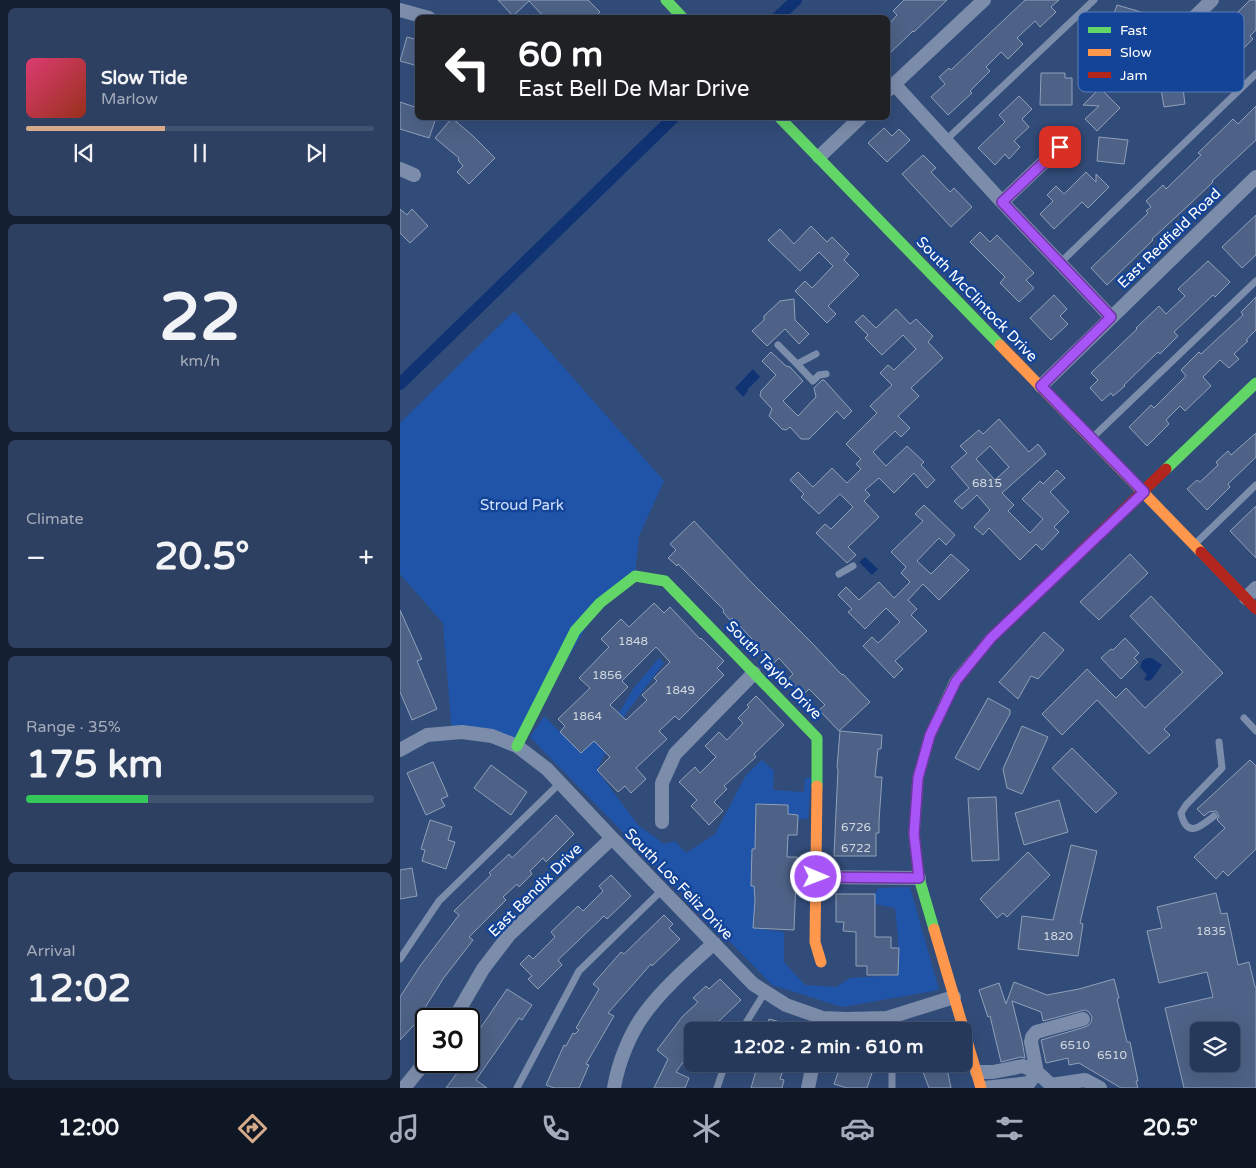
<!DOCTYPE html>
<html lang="en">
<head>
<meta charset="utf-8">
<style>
  body { margin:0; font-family:"Varela Round",sans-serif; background:#2e4061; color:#f1f3f6; height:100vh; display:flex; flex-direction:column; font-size:19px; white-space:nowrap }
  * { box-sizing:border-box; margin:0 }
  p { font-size:16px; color:#a4acbb }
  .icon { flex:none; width:28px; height:28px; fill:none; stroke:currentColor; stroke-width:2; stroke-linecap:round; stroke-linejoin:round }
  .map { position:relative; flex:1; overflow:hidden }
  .side { display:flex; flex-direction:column; gap:8px; padding:8px; background:#151f32; width:400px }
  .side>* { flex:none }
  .guide { position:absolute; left:15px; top:15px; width:475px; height:105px; border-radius:8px; box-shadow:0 5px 20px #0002,0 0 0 1px #425371; background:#202124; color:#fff; overflow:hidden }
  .buttons { position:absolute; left:790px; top:1022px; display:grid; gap:10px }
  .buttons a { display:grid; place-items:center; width:50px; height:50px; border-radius:8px; background:#26395b; box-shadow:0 5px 20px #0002,0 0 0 1px #425371; font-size:25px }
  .speed { position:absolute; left:15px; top:1008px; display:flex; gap:10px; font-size:25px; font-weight:700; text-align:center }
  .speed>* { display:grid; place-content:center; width:65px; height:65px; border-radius:50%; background:#26395b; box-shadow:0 5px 20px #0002,0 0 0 1px #425371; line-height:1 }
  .speed .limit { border:2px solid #111; border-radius:8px; background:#fff; color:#111 }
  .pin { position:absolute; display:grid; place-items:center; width:42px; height:42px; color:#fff; margin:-21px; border-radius:10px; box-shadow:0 2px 8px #0006 }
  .me { position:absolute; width:55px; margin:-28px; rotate:91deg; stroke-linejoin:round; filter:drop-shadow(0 0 4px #0008) }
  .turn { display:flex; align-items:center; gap:18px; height:105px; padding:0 20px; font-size:22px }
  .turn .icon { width:65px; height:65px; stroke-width:2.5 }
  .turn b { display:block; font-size:35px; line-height:42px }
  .big { font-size:38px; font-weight:700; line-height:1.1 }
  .side .widget { flex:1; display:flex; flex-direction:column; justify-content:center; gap:8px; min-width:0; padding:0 18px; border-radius:8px; background:#2e4061 }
  .side .dial { align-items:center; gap:0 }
  .dial b { font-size:65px; line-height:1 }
  .song { display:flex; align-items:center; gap:15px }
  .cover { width:60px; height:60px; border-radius:8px; background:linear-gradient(135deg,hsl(340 70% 55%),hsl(10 70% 35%)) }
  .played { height:5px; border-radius:2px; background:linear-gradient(90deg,#d6ab8b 40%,#425371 40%) }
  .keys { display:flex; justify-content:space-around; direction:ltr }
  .heat { display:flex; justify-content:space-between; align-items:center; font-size:28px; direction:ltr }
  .charge { height:8px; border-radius:4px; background:linear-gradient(90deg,#34c759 35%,#425371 0) }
  .trip { position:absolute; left:284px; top:1022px; width:288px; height:50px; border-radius:8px; background:#26395b; box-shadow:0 5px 20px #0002,0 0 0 1px #425371; font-weight:700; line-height:50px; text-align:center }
  .tabs { display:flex; height:80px; justify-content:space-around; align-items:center; background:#0f1724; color:#a4acbb }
  .tabs .icon { width:35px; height:35px }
  .tabs .current { color:#d6ab8b }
  .tabs b { font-size:22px; color:#f1f3f6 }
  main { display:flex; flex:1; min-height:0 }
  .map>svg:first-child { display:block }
</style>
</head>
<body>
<main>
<section class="side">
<div class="widget">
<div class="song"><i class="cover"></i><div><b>Slow Tide</b><p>Marlow</p></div></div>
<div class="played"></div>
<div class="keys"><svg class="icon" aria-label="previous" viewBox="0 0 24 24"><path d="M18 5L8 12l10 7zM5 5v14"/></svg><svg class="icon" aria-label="pause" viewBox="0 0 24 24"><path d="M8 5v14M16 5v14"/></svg><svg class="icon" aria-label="next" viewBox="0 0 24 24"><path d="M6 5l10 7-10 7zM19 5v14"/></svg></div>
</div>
<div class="widget dial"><b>22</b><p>km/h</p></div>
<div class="widget"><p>Climate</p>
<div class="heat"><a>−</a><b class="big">20.5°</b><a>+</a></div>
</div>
<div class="widget"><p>Range · 35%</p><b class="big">175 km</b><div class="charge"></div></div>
<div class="widget"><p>Arrival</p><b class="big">12:02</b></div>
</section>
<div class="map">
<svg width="856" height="1088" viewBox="0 0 856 1088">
  <rect width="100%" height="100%" fill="#324c79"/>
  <path fill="#2054a9" d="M114 311 264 481 239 536 235 576 200 603 117 746 52 733 43 623 0 574V423Z
    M259 658 264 663 226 713 197 770 238 825 264 844 275 841 286 853 315 834 346 775 362 760 374 771 373 790 404 792 405 778H411L408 819H398V815L388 814V805L356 804 354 899 361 900 354 913V928L384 932V962L405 985 436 987 450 978 498 975V936L495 908 475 904V894L478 888 510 887 539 990 442 1007 372 985 130 737 144 716 181 753 221 710 233 689Z"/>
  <path fill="#103374" d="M353 369 360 377 347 390 348 391 343 397 335 388Z
    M465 557 478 569 472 575 459 562Z
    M747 658H752L762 665 752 679 748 681 744 679 747 675 740 667 742 661Z"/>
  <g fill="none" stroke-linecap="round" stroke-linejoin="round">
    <path stroke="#103374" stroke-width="12" d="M377 18 396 0
      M0 384 273 118"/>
  </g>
  <path fill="#4d6286" stroke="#90a0b9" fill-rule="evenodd" d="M98 0H188L200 12 194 18H145L129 1 113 16Z
    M504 0H547L514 32 513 31 488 55V25L497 15 493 11Z
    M625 0H659L651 7 656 12 640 27 635 21 617 38 623 44 608 59 601 52 586 67 590 71 570 91 572 93 548 115 531 97 545 84 539 77 549 68 551 70Z
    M850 0H856V30L850 36 853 39 826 65 830 69 813 85 796 67 818 45 812 39 823 27 825 29 840 14 838 12Z
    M717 5 741 12 730 47 747 64 725 86 712 73 719 66 710 56 731 35 709 28Z
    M7 37 18 40V66L0 61Z
    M641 73H665V78H672V105H640Z
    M781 73 785 104 764 107 759 77Z
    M700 88 720 108 697 131 685 119 699 106 683 105Z
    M619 96 632 109 622 119 629 127 614 141 620 147 609 159 605 154 595 165 578 148 605 122 599 115Z
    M0 102 18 108V118H36L29 138 0 129Z
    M856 106V140L812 181 813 182 791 203 752 239 753 240 707 285 691 268 748 213 746 211 751 207 746 201 763 185 766 189 801 155 798 153 833 119 838 124Z
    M52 118 73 136 95 158 69 184 57 172 63 166 58 160 59 158 35 138Z
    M484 128 492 136 499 129 510 140 487 162 468 143Z
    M699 137 728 140 724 164 697 161Z
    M523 155 536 168 531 172 550 192 554 188 572 207 551 227 502 174Z
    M686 172 696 182V174L709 187 688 208 682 202 654 229 640 214 653 201 647 195 656 186 664 194Z
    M0 209 7 215 12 209 28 226 10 243 0 233Z
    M856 215V255L842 268 822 247Z
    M411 226 427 242 432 237 449 254 444 260 459 275 428 306 436 314 427 323 395 291 405 281 412 288 433 266 419 252 400 271 368 240 380 229 394 244Z
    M580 232 590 242 597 235 634 273 626 280 634 288 619 302 600 283 605 277 570 242Z
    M808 261 830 282 815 297 813 295 774 332 778 336 760 354 758 352 724 385 725 386 713 396 711 393 702 401 690 388 698 380 691 373 737 329 736 328 759 306 766 314 785 296 778 289Z
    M654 295 667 309 660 316 668 324 651 340 630 318Z
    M856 297V330L846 340 848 341 834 354 839 359 829 368 820 360 803 377 811 386 785 411 780 406 766 420 769 424 747 446 729 427 751 405 754 408 786 376 781 370 799 352 801 354 843 315 841 312Z
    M394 299 395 320 409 334 399 344 385 329 367 346 352 331 364 320V316L380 301Z
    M496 309 510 324 516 319 533 336 528 342 543 358 511 388 519 396 498 416 510 428 501 437 495 431 473 452 486 466 507 446 524 462 521 465 535 480 527 488 514 473 494 493 479 478 465 490 470 495 464 501 479 517 448 547 456 555 447 563 416 533 425 524 431 529 453 507 440 494 419 514 401 497 404 494 390 480 398 472 413 487 432 468 447 483 461 469 456 464 461 459 446 444 477 413 470 406 492 385 480 373 488 365 494 370 516 349 503 335 482 355 465 338 468 335 455 322 463 315 476 328Z
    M371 352 386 366 390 367 403 381 383 401 398 416 416 397 414 388 422 380H424L452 411 444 419 437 411 409 439H401L390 427 386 430 382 429 369 416 372 409 360 396 361 391 376 375 362 361Z
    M599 419 629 452 638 444 646 454 602 493 614 505 608 511 630 533 643 519 622 499 640 481 643 484 657 470 665 478 650 492 669 512 654 527 659 532 642 550 636 544 620 560 589 528 583 535 574 527 590 510 577 495 562 509 554 501 569 488 551 467 567 453 560 446 579 430 583 434ZM590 446 609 467 595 480 576 459Z
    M856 433V457L828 484 830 487 807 510 787 489 797 480 800 482 818 465 816 462 828 451 831 455Z
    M524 505 555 535 546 545 539 538 517 561 531 574 551 554 569 570 539 600 523 584 508 600 517 609 511 615 527 631 495 661 503 669 494 678 463 646 472 637 478 643 500 622 486 608 465 629 448 612 452 609 438 595 446 587 459 600 479 582 494 598 510 582 501 573 506 567 491 552 523 521 515 514Z
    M856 506V558L830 531Z
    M294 521 352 583 412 643 442 675 443 674 470 702 439 731 419 710 425 705 409 689 403 695 388 679 393 674 379 658 374 663 362 650 360 652 352 643 354 641 332 618 330 620 323 612 324 610 278 564 277 566 268 558 276 550 270 544Z
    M730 554 748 573 699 620 680 602Z
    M751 596 823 673 764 729 770 735 749 754 697 700 662 735 642 714 687 669 716 698 726 688 745 708 783 672 730 616Z
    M254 603 264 613 270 607 300 639 301 638 324 661 317 668 324 675 279 720 275 716 259 731 267 739 236 768 246 779 231 793 225 786 218 792 197 770 210 757 194 741 181 753 160 732 165 726 158 719 190 688 179 678 209 647 201 639 221 619 229 627ZM256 647 270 662 254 678 257 681 242 695 247 700 226 720 210 705 228 687 222 681Z
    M0 610 22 659 17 661 37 709 12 720 0 692Z
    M644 632 664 650 638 679 631 676 618 699 599 682Z
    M725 638 739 653 734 658 738 662 721 679 701 658 711 649 713 650Z
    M356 696 384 725 354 754 356 757 324 786 327 789 314 802 323 811 309 825 291 806 297 800 279 782 295 767 300 773 316 757 305 746 319 732 327 740 343 723 338 718 349 707 347 705Z
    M588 698 610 710V714L579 770 555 758Z
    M622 726 648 737 622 794 607 788 603 769Z
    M440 731 482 735 481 749H478L475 777H482L479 821V833H476V856H434L438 769 437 768Z
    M672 748 717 793 696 813 652 768Z
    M850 760 856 766V849L828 876 823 871 816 879 794 857 825 828 817 820 819 816 816 811 809 812 804 816 797 809Z
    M33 762 48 796 41 799 45 806 26 815 7 773Z
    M91 765 127 792 111 815 74 788Z
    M596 797 599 860 572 861 568 798Z
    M659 800 668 832 624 845 615 813Z
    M356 804 388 805V814L398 815 397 835H388L387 857H397L398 879H396L394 930 353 928 355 900 354 886H351L352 849H355Z
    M156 815 174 834 146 862 143 858 130 871 132 874 119 887 117 884 103 897 106 900 69 937 73 940 43 979 14 1025 0 1040V997L20 966 59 915 54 911 91 875 89 873 109 854 112 858Z
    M30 820 52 827 48 840 55 842 46 869 22 861 25 850 21 849Z
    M671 845 697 851 680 923 683 924 678 956 618 949 622 916 653 920Z
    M628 852 650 875 607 917 603 913 597 918 580 899Z
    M12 868 17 896 0 899V870Z
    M211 875 231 896 207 919 204 916 158 960 162 965 138 989 128 979 132 976 120 964 129 955 133 959 155 937 151 932 178 906 183 911 203 891 199 886Z
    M816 893 821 914 827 913 838 965 849 962 855 987H856V1088H784L765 1008 813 997 807 972 759 983 747 931 762 928 757 907ZM799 1031H831V1064H799Z
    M436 894H475V937H491V948H499L498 975H467V966H456V932L443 931 444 922H436Z
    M264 915 273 924 269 928 280 939 252 966 251 964 208 1013 214 1016 186 1064 189 1065 179 1088H154L146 1085 164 1045 166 1046 173 1033 175 1034 179 1030 176 1028 199 989 193 984 221 952 224 954Z
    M320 979 341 1000 317 1023 325 1031H292V1050L276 1072 289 1078 285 1088H254L268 1059 257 1050 282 1017 298 1002 293 998 306 986 309 989Z
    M714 979 719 998 717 999 727 1042H730L738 1081H736L738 1088H721L679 1063 669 1065 668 1058 646 1063 641 1040 685 1027 689 1025 691 1022 692 1017 689 1012 685 1010 681 1011 643 1021 641 1012 612 1001 622 1041 625 1058 621 1057 601 1062 590 1016 588 1017 579 990 599 983 606 1004 614 982 647 995 679 989Z
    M107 989 132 1005 122 1020 119 1018 76 1080 87 1088H46L66 1061H69V1045Z
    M369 1019 403 1028V1031H365Z
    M358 1064H385L380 1079 384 1080 382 1088H351Z
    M441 1064H475L467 1088H447L434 1084Z
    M520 1064H546L551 1088H529Z"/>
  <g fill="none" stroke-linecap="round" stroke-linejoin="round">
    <path stroke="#7c8dab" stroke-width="7" d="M546 140 694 0
      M660 263 856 74
      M378 345 397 364 416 354
      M397 364 413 381 419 375 426 374
      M692 438 856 281
      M795 544 856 485
      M439 574 453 566
      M844 718 856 731
      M814 816C800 827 787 839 781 813L786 805 822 768 819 742
      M0 959 39 901 160 783
      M487 1018 490 1031
      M341 1031 365 992
      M492 1064V1088
      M117 1088 179 971 262 890
      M317 1088 325 1064"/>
    <path stroke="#7c8dab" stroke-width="14" d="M0 10 29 18
      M774 37 812 0
      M494 84 602 202 711 317
      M488 90 584 0
      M419 157 460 118
      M0 169 14 175
      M602 202 660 147
      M641 386 856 177
      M846 598 856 588
      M0 750 27 735 62 732 92 736 117 746 147 769 212 838 353 984 386 1005 423 1018 445 1019 487 1018 554 997
      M262 822V783L275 754 354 673
      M416 877 519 878
      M54 1019 83 969 109 935 212 838
      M683 1019 636 1032 632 1037 631 1042 637 1072 651 1085 685 1080 700 1088
      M420 1031 423 1018
      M577 1072H593L623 1066 637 1072 629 1083 584 1088
      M4 1088 26 1061
      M214 1088C218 1063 230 1033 245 1013 264 987 290 965 314 943
      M408 1088 413 1064"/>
    <path stroke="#63d668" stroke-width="11" d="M266 0 283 18
      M380 118 600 345
      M766 469 856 383
      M117 746 175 631 200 603 235 576 265 581 417 738V786
      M534 929 519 878 514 835 518 778 530 735 555 681 590 639"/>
    <path stroke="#ff974d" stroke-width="11" d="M600 345 801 552
      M417 786 415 942 421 962
      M534 929 581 1088"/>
    <path stroke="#b3261e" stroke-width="11" d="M801 552 856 609
      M590 639 766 469"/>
  </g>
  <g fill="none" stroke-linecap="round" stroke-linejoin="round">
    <g stroke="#6d37a1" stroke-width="12">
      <path id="route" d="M416 877 519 878 514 834 518 778 530 735 556 681 591 638 744 492 641 386 711 317 602 202 660 147"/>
    </g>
    <use href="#route" stroke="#a855f7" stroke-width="9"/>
  </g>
  <g text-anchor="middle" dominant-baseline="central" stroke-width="5" stroke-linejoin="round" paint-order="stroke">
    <g font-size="12" fill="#d2d8e1">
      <text x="587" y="483">6815</text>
      <text x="233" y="641">1848</text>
      <text x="207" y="675">1856</text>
      <text x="280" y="690">1849</text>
      <text x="187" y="716">1864</text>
      <text x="456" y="827">6726</text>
      <text x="456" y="848">6722</text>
      <text x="811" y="931">1835</text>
      <text x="658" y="936">1820</text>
      <text x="675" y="1045">6510</text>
      <text x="712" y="1055">6510</text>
    </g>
    <g font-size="15" fill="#fff" stroke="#144497">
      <text transform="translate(769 238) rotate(-44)">East Redfield Road</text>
      <text transform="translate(577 299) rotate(46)">South McClintock Drive</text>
      <text transform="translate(374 670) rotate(46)">South Taylor Drive</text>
      <text transform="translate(279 884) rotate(46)">South Los Feliz Drive</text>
      <text transform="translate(135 890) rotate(-45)">East Bendix Drive</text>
    </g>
    <g font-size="15" fill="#cee0fd" stroke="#144497">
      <text x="122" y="505">Stroud Park</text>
    </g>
  </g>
  <rect x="678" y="12" width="166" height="80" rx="8" fill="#144497" stroke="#5a7cb6" stroke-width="1"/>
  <rect x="688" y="27" width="23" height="6" fill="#63d668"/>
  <rect x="688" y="49" width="23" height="7" fill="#ff974d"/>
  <rect x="688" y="72" width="23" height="6" fill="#b3261e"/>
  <g font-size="14" fill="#fff">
    <text x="720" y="35">Fast</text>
    <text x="720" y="57">Slow</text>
    <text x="720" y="80">Jam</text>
  </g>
</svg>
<div class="buttons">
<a><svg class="icon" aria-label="layers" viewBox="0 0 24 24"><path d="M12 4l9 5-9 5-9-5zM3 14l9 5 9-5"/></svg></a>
</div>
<div class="speed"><div class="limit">30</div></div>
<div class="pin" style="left:660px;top:147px;background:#d93025"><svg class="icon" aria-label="arrive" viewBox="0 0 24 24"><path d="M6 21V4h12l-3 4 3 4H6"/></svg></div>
<svg class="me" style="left:416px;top:877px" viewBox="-20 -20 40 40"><circle r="17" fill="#a855f7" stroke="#fff" stroke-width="3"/><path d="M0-11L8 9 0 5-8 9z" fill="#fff"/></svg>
<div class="trip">12:02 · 2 min · 610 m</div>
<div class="guide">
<div class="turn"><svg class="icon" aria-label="left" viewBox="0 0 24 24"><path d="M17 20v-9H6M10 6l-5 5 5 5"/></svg><div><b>60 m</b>East Bell De Mar Drive</div></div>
</div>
</div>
</main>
<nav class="tabs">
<b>12:00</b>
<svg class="icon current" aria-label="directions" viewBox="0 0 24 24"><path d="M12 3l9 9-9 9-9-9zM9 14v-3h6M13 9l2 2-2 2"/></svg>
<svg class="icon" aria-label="music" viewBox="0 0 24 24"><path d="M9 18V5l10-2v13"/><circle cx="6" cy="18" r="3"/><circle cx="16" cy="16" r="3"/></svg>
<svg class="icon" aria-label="phone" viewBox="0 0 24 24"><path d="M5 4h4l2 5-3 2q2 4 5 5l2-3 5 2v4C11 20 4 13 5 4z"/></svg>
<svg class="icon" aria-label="climate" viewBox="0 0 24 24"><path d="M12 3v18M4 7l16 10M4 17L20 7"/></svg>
<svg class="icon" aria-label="car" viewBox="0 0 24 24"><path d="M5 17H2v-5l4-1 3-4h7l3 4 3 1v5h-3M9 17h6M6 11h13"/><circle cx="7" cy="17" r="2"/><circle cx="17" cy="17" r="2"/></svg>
<svg class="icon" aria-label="filters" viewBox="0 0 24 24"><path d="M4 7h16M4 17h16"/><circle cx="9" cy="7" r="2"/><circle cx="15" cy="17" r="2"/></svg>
<b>20.5°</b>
</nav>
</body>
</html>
